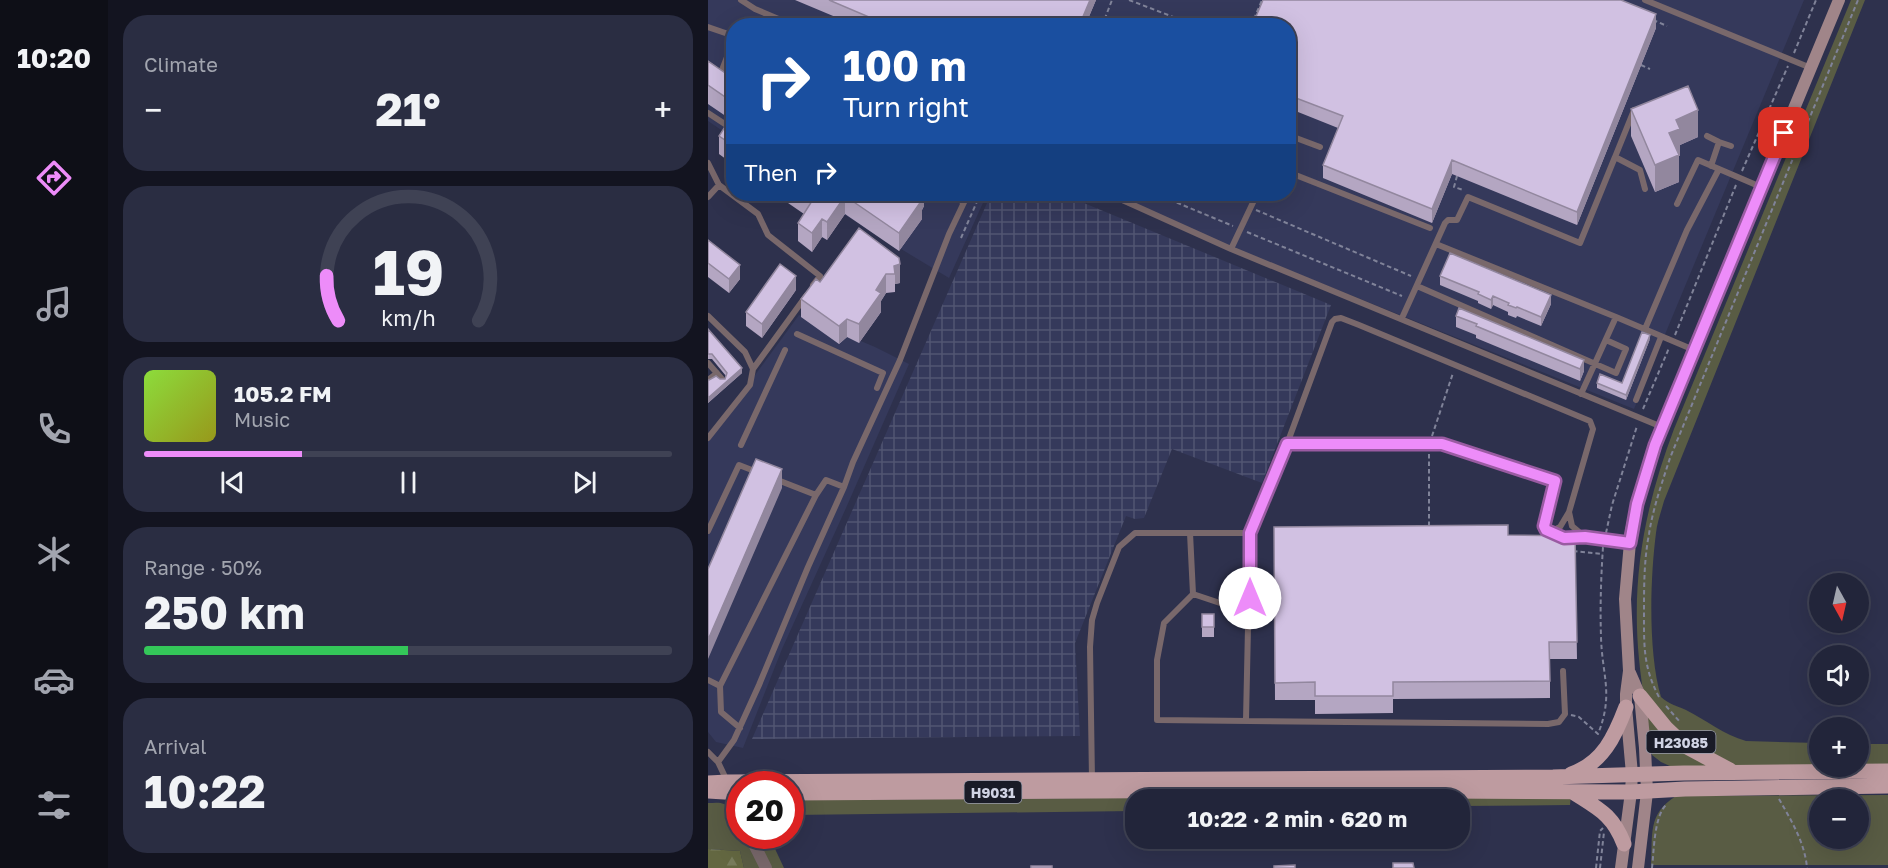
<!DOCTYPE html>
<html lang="en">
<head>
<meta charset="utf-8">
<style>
  body { margin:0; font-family:"Golos Text",sans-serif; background:#2a2d42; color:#f1f3f6; height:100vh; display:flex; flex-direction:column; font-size:22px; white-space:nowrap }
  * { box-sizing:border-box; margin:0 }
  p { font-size:20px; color:#a2a5af }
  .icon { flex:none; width:33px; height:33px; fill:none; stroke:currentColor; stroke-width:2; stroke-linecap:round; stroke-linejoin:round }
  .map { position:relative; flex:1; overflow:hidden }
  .panel { display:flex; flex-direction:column; gap:15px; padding:15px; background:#131420; width:600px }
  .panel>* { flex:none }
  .top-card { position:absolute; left:18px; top:18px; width:570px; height:183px; border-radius:24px; box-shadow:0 6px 24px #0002,0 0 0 2px #3f4254; background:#1a4fa0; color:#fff; overflow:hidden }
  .needle { width:39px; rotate:172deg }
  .tools { position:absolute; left:1101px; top:573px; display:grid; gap:12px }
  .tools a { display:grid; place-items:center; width:60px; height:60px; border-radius:50%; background:#22253a; box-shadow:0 6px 24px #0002,0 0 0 2px #3f4254; font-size:30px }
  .speed { position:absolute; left:18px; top:771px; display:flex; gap:12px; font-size:30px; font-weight:700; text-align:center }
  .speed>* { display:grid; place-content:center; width:78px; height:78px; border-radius:50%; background:#22253a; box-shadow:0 6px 24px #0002,0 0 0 2px #3f4254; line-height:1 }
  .speed .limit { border:9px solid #d22; background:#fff; color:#111 }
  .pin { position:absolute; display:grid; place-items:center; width:51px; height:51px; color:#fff; margin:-26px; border-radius:12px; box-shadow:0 3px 9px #0006 }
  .me { position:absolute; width:66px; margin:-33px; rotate:0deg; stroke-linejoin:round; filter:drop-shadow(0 0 4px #0008) }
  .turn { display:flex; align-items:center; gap:21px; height:126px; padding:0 18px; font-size:27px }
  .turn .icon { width:78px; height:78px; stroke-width:2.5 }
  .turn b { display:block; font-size:42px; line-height:51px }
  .then { display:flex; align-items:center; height:57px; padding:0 18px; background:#0003; gap:12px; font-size:22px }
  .big { font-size:45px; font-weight:700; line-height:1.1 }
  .panel .card { flex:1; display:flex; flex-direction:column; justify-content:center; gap:9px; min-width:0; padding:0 21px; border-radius:24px; background:#2a2d42 }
  .panel .dial { align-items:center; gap:0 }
  .dial svg { height:156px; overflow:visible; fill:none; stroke:#3f4254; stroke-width:7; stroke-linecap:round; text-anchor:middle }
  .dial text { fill:#f1f3f6; stroke:none }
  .song { display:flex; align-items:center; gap:18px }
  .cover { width:72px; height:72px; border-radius:9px; background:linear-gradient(135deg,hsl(90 70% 55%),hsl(60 70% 35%)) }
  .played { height:6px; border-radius:3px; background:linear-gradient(90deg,#ed8cf9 30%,#3f4254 30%) }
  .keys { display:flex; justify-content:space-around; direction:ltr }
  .heat { display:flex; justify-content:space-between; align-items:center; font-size:33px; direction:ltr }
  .charge { height:9px; border-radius:4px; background:linear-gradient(90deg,#34c759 50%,#3f4254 0) }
  .trip { position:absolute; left:417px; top:789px; width:345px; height:60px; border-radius:24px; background:#22253a; box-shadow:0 6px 24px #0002,0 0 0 2px #3f4254; font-weight:700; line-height:60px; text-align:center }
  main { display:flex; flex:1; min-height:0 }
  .tabs { display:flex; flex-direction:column; width:108px; justify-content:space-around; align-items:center; background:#0e0f17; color:#a2a5af }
  .tabs .icon { width:42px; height:42px }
  .tabs .selected { color:#ed8cf9 }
  .tabs b { font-size:27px; color:#f1f3f6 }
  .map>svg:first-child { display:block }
</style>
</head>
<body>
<main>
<nav class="tabs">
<b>10:20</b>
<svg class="icon selected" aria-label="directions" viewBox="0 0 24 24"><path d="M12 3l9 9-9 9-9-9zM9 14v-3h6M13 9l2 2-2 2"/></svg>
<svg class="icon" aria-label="music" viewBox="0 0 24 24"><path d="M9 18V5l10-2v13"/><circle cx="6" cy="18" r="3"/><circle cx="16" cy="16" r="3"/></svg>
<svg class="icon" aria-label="phone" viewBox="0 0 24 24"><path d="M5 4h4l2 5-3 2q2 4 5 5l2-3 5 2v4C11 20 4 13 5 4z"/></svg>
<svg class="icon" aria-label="climate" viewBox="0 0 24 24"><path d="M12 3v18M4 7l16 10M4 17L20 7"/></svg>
<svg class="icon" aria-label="car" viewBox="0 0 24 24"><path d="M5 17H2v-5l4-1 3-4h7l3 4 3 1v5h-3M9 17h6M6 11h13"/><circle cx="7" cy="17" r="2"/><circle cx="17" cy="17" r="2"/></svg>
<svg class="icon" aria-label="filters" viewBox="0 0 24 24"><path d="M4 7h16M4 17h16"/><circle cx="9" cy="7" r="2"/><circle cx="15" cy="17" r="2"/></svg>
</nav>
<section class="panel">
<div class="card"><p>Climate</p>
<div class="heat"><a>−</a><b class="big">21°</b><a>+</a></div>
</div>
<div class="card dial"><svg viewBox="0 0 100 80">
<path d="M14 69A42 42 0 1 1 86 69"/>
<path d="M14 69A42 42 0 0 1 8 46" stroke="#ed8cf9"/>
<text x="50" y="56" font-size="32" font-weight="700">19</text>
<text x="50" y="72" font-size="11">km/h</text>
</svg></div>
<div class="card">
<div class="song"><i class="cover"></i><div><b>105.2 FM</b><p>Music</p></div></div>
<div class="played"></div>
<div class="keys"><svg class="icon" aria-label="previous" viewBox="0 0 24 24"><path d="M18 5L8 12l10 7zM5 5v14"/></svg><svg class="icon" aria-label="pause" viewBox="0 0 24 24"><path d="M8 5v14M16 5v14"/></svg><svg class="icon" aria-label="next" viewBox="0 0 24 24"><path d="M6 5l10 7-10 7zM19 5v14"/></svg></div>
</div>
<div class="card"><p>Range · 50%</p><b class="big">250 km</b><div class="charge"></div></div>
<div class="card"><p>Arrival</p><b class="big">10:22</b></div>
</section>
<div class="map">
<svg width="1180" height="868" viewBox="0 0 1180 868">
  <defs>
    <pattern id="industrial-grid" width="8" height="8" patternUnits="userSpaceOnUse" patternTransform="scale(1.5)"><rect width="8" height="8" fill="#35395b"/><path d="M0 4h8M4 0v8" fill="none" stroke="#515572"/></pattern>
    <pattern id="forest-firs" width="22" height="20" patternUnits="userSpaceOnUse" patternTransform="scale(1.5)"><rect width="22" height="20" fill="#636741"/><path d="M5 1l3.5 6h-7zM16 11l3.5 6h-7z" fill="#787c5c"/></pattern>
  </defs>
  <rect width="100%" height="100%" fill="#2e314d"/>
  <path fill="#35395b" d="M0 0H1096L926 409 391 194H580V26H26L25 138 0 121Z
    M105 194H279L241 278 107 197Z
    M91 315 167 347 201 364 138 508 74 649 35 748 8 742 0 732V439Z"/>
  <path fill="url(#industrial-grid)" d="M283 194H354L623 305 554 483 464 449 436 518 427 519 418 516 367 643 372 736 44 739Z"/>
  <path fill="#595c44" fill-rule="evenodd" d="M1143 0H1157L956 501C953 512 949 523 948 533 942 579 940 653 953 697 961 704 969 706 978 710 998 720 1016 735 1038 741L1111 743V766L964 767 953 762 944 755C941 723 934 692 931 659 923 577 937 506 966 429Z
    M1150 744H1180V766H1151Z
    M863 795 862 805 752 806V800H428L427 811 83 815 82 800Z
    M1180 795V865H943C945 835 939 814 968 796ZM1112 800H1150V838H1112Z
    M0 803C5 803 12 802 16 804 28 808 31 824 32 836H37L52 868H36L32 851 0 849Z
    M47 836H61L76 868H63Z"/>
  <path fill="url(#forest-firs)" d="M0 849 32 851 36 868H0Z"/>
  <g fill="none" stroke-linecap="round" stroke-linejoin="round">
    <path stroke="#808399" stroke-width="2" stroke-dasharray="4.5 3" stroke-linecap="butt" d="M421 0 489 26
      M945 20 959 26
      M394 26 404 0
      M543 26 554 0
      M1086 53 1108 0
      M933 65 942 69
      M1034 171 1080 66
      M749 176 746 187 755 190
      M448 194 525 226
      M548 210 703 276
      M539 232 694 296
      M253 238 271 197
      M967 335 1028 185
      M935 409 961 348
      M724 436 745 373
      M721 526V451
      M898 533 904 505 929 426
      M865 551 895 554
      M951 697C935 667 936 645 936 612 936 586 936 560 941 534 945 508 954 483 962 458L1150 0
      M958 706 972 722
      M863 715 871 717 890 734C906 694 894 676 893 637 892 607 893 577 895 547
      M948 748 960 749
      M1071 799C1083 820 1097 843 1099 868
      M888 868 892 831 895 828
      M892 868 896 832
      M944 868C946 851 946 815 959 804"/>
    <path stroke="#79686b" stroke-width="6" d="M33 0 47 9 87 26
      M937 0 1103 68
      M0 27 26 36
      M12 75 26 39
      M0 113 26 130
      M580 135 612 147
      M999 136 1011 142 1023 146
      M907 157 926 110
      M0 163 11 185 50 214 60 235 112 276 105 285
      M1003 166 1011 142
      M580 172 722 228
      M243 194 255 202
      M401 194 523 249 954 427
      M0 197 11 185
      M969 204 990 160 1011 169
      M728 244 908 317
      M523 249 549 194
      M709 286 908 373 918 349 898 340
      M0 316 37 352 45 369 42 385 0 438
      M694 318 737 223 740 220H749L760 197 872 243 907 157 932 170 937 189
      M937 329 979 230 1011 169 1053 187
      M89 334 175 373 169 388
      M0 363 14 379
      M45 369 98 296
      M0 380 9 373
      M873 394 908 317 986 350
      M928 400 953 337
      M579 444H734L847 481 836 526 838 530 856 538 877 537 922 543
      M33 445 77 350
      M67 479 108 495
      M0 531 31 465 49 472
      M842 532 852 527 861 512
      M482 533 485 594 456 623 449 660V720L840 724 851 722 857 714 855 671
      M485 594 518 605 540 627 538 720
      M542 598V533L579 444 624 322 627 319 633 318 651 325 882 421 885 429 861 512 864 526 877 537
      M0 680 12 686 108 495 118 480 136 487
      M12 686 13 712 32 728
      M0 752 10 762 19 781
      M10 762 26 740 51 685 100 567 136 487 145 462 192 360 241 234 260 194
      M384 780 382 647 384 620 389 603 411 547 427 533H542"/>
    <path stroke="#79686b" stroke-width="12" d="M20 786 22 793 32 813
      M42 836 58 868"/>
    <path stroke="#a08589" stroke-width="12" d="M922 673 932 696 937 748 939 792 930 868
      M913 868 923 792 924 774 918 707V694L921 671 917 599 923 531 929 504 954 427 1131 0"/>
    <path stroke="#be9ba0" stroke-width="15" d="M932 696 958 728 977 746 1022 770
      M863 774C895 763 907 736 918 707
      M0 783 20 782 845 777 976 773 1180 771
      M0 791 32 793
      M82 793 548 790 923 792 977 789 1180 786
      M866 793C891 809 905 815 916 844"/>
  </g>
  <path fill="#b4a6c2" d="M87 0H388L377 26H149Z
    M580 26 948 28 869 225 744 174 724 223 615 178V165L630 128 580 108Z
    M0 61 26 79V165L11 154V136L22 119 0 104Z
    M923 109 990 137 972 145V156H971V182L947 192 923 136Z
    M67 194H216V206L214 210V219L191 251 137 214 119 240 114 237 104 252 90 241V223L96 214Z
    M0 240 32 279 21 293 0 277Z
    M191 258 192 283 187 284V292L178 293 173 301V312L151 343 139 337 131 344 93 317V299L112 282Z
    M732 276 843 304 833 326 809 316 808 318 800 315V312L785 305 783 309 770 303V301L732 285Z
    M88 290 54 338 38 326V312Z
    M751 308 876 371 872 381 768 338V335L748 327V316Z
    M0 329 34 373 0 403 1 380 17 379 18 376 4 359H0Z
    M942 339 918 400 889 388V383H914Z
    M566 527 800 535 867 536 869 659H842V698L685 699V713L607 714V700H567Z
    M494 614H506V637H494Z"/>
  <path fill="#92879e" d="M382 0H388L377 26H371Z
    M948 14V28L869 225V212Z
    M990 110V137L972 145V156H971V182L947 192V165L968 120Z
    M744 160V174L724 223V209Z
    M212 194H216V206L214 210V219L191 251V233Z
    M137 196V214L119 240V222Z
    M114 219V237L104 252V233Z
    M192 264V283L187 284V274L186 266Z
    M32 265V279L21 293V279Z
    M178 274V293L173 301V312L151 343V324L168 290Z
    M88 276V290L54 338V324Z
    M843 295V304L833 326V317Z
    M785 296V305L783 309V300Z
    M139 319V337L131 344V326Z
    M942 335V339L918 400V395Z
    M876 360V371L872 381V369Z
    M34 368V373L0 403V398Z
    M74 469V488L0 659V640Z"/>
  <path fill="#d1c1e2" stroke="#92879e" stroke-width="1.5" d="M121 0H382L371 26H182Z
    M555 0H913L948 14 869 212 744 160 724 209 615 165 635 116 580 95V26H544Z
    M0 61 26 79V103L0 85Z
    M980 86 990 110 968 120 972 129 961 133 971 155 947 165 923 109Z
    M24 116H26V146L11 136Z
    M93 194H212L209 197 214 200 191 233 137 196 119 222 114 219 104 233 90 223 104 201Z
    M151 228 191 258 192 264 186 266 187 274H178L168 290 173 293 151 324 139 319 131 326 93 299 108 279 112 282Z
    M0 240 32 265 21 279 0 263Z
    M742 253 843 295 833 317 809 307 808 308 800 305 801 303 785 296 783 300 770 294 771 292 732 276Z
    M72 264 88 276 54 324 38 312Z
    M751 308 876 360 872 369 768 326 769 324 748 316Z
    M0 329 34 368 0 398V380H1L8 376 12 379H17L19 373 4 354H0Z
    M934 332 942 335 918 395 889 383 892 374 914 383Z
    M48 459 74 469 0 640V569Z
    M800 525V535L867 536 869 642H841L842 681 685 682V696H607V682L567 683 566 527Z
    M494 614H506V627H494Z
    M685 863H705L706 868H685Z
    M587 865V868H566V866Z
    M323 866H344V868H323Z"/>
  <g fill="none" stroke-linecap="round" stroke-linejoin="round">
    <g stroke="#9a5ba2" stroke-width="15">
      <path id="route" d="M542 598V533L579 444H734L847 481 836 526 838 530 856 538 877 537 922 543 929 504 947 445 1076 133"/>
    </g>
    <use href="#route" stroke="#ed8cf9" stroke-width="10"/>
  </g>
  <g text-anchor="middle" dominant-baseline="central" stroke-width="6" stroke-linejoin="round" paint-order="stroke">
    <g fill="#191b27" stroke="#999cab" stroke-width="1.5">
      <rect x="938.5" y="731" width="69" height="22" rx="4.5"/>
      <rect x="256.5" y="781" width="57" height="22" rx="4.5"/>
    </g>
    <g font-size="14" font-weight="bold" fill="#d0d3e4">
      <text x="973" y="742">Н23085</text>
      <text x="285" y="792">Н9031</text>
    </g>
  </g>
</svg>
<div class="tools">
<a><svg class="needle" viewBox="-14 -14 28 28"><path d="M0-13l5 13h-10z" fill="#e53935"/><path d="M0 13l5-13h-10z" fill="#a2a5af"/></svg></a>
<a><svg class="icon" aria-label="sound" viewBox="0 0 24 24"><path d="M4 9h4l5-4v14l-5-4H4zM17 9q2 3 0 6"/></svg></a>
<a>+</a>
<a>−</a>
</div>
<div class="speed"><div class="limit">20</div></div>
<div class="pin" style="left:1076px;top:133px;background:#d93025"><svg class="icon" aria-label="arrive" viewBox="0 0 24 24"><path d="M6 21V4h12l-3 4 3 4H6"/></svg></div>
<svg class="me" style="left:542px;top:598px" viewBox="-20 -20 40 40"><circle r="19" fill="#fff"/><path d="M0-13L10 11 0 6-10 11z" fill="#ed8cf9"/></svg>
<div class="trip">10:22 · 2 min · 620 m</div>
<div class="top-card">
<div class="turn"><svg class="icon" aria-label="right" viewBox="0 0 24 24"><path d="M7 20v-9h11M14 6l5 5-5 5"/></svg><div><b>100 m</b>Turn right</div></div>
<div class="then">Then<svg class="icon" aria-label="right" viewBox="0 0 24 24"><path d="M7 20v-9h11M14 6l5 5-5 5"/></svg></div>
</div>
</div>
</main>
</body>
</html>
